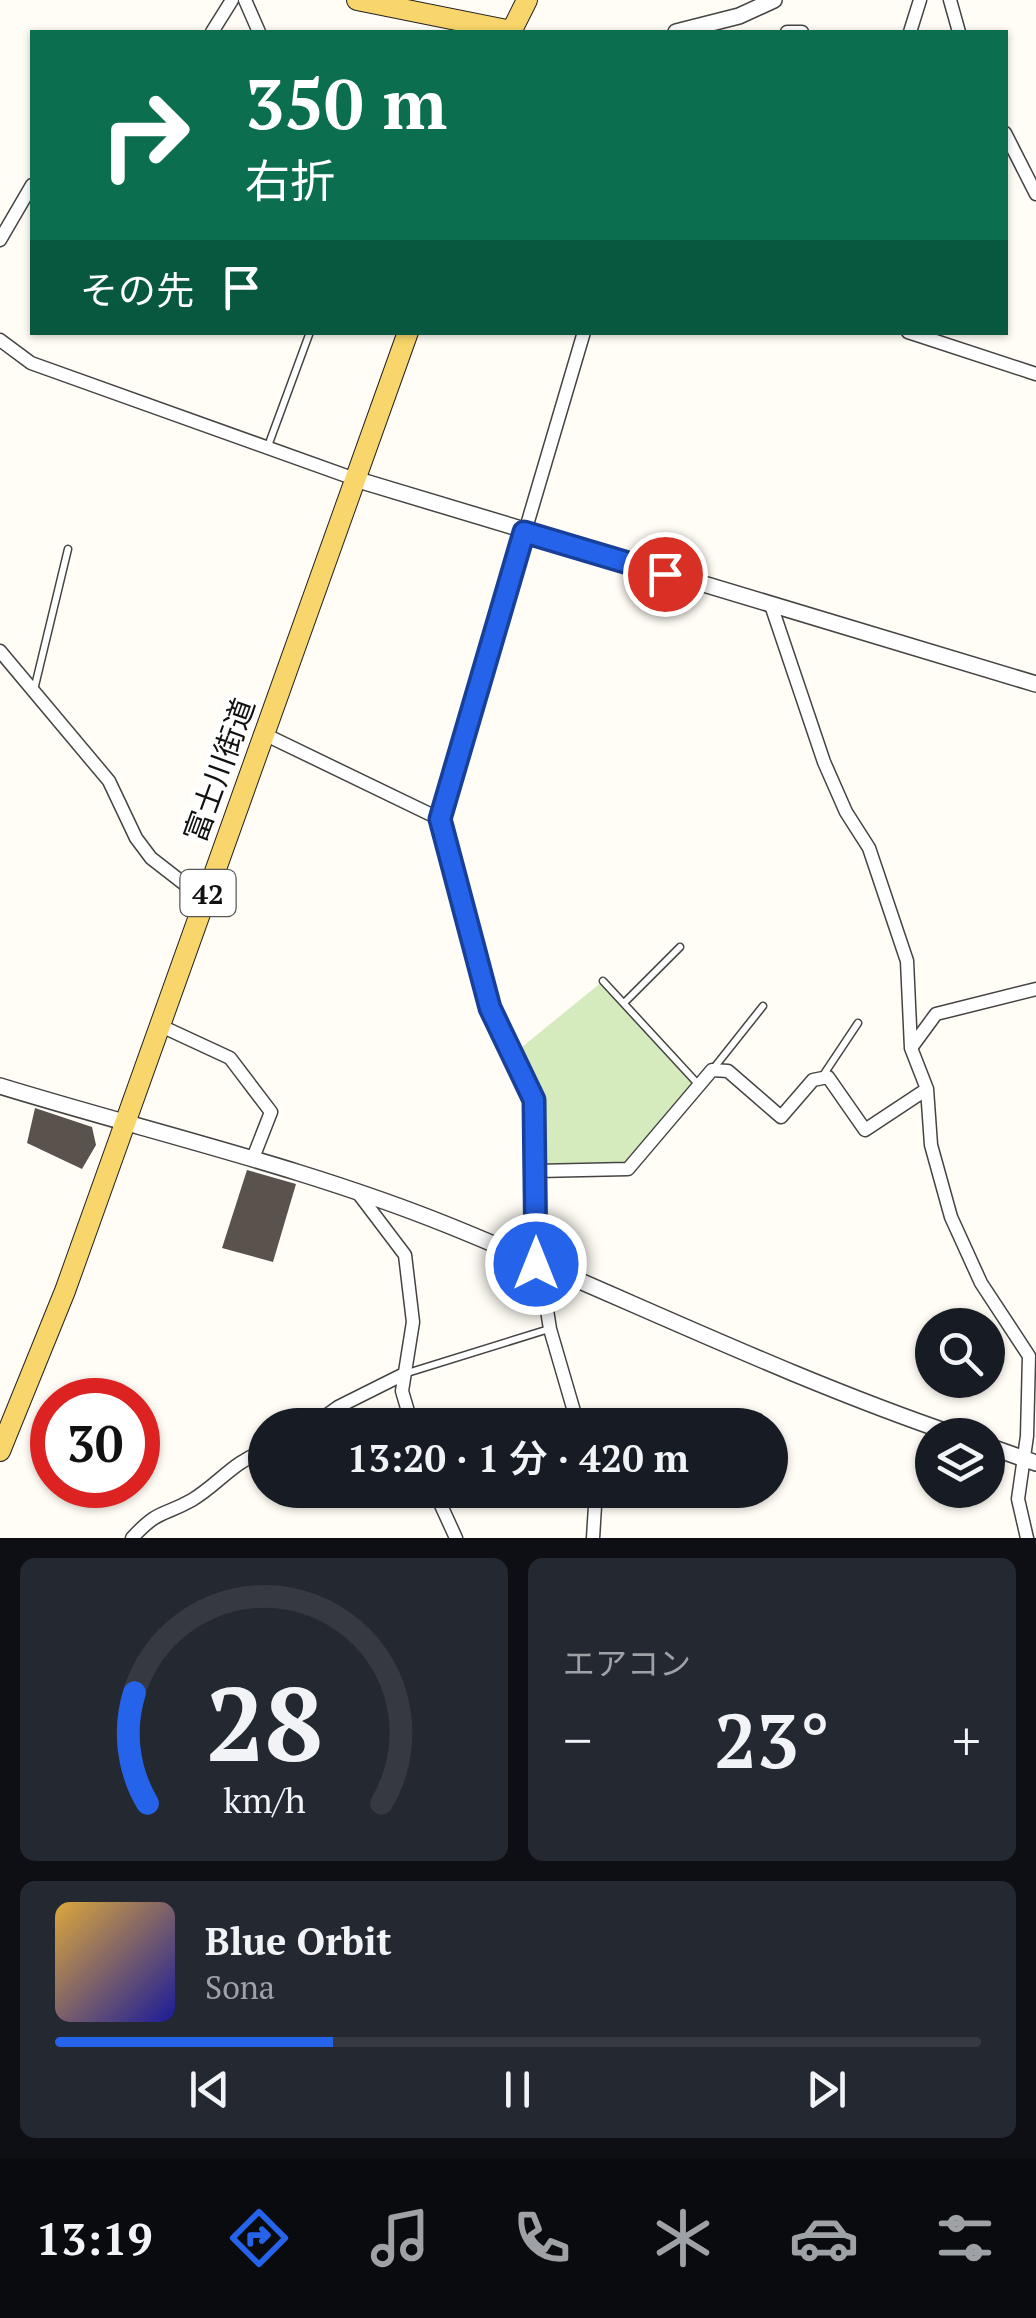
<!DOCTYPE html>
<html lang="ja">
<head>
<meta charset="utf-8">
<style>
  body { margin:0; font-family:"PT Serif","Noto Sans JP",serif; background:#242831; color:#f1f3f6; height:100vh; display:flex; flex-direction:column; font-size:38px; white-space:nowrap }
  * { box-sizing:border-box; margin:0 }
  p { font-size:32px; color:#9ea1a6 }
  .icon { flex:none; width:55px; height:55px; fill:none; stroke:currentColor; stroke-width:2; stroke-linecap:round; stroke-linejoin:round }
  .map { position:relative; height:1538px; overflow:hidden }
  .details { display:flex; flex-direction:column; gap:20px; padding:20px; background:#0d0f14; flex:1 }
  .details>* { flex:none }
  .guide { position:absolute; left:30px; top:30px; width:978px; height:305px; border-radius:0px; box-shadow:0 2px 8px #0004; background:#0b6e4f; color:#fff; overflow:hidden }
  .controls { position:absolute; left:915px; top:1308px; display:grid; gap:20px }
  .controls a { display:grid; place-items:center; width:90px; height:90px; border-radius:50%; background:#171b24; box-shadow:0 2px 8px #0004; font-size:50px }
  .speed { position:absolute; left:30px; top:1378px; display:flex; gap:20px; font-size:50px; font-weight:700; text-align:center }
  .speed>* { display:grid; place-content:center; width:130px; height:130px; border-radius:50%; background:#171b24; box-shadow:0 2px 8px #0004; line-height:1 }
  .speed .limit { border:15px solid #d22; background:#fff; color:#111 }
  .pin { position:absolute; display:grid; place-items:center; width:85px; height:85px; color:#fff; margin:-42px; border:5px solid #fff; border-radius:50%; box-shadow:0 2px 10px #0007 }
  .me { position:absolute; width:110px; margin:-55px; rotate:0deg; stroke-linejoin:round; filter:drop-shadow(0 0 8px #0008) }
  .turn { display:flex; align-items:center; gap:35px; height:210px; padding:0 50px; font-size:45px }
  .turn .icon { width:130px; height:130px; stroke-width:2.5 }
  .turn b { display:block; font-size:70px; line-height:85px }
  .then { display:flex; align-items:center; height:95px; padding:0 50px; background:#0003; gap:20px; font-size:38px }
  .big { font-size:75px; font-weight:600; line-height:1.1 }
  .details .widget { flex:1; display:flex; flex-direction:column; justify-content:center; gap:15px; min-width:0; padding:0 35px; border-radius:15px; background:#242831 }
  .details .dial { align-items:center; gap:0 }
  .dial svg { height:260px; overflow:visible; fill:none; stroke:#363941; stroke-width:7; stroke-linecap:round; text-anchor:middle }
  .dial text { fill:#f1f3f6; stroke:none }
  .song { display:flex; align-items:center; gap:30px }
  .cover { width:120px; height:120px; border-radius:15px; background:linear-gradient(135deg,hsl(40 70% 55%),hsl(240 70% 35%)) }
  .played { height:10px; border-radius:5px; background:linear-gradient(90deg,#2563eb 30%,#363941 30%) }
  .keys { display:flex; justify-content:space-around; direction:ltr }
  .heat { display:flex; justify-content:space-between; align-items:center; font-size:55px; direction:ltr }
  .details .tiles { flex:1; display:grid; gap:20px; grid-template-columns:1fr 1fr }
  .widget:last-child { grid-column:span 2 }
  .trip { position:absolute; left:248px; top:1408px; width:540px; height:100px; border-radius:50px; background:#171b24; box-shadow:0 2px 8px #0004; font-weight:600; line-height:100px; text-align:center }
  .tab-bar { display:flex; height:160px; justify-content:space-around; align-items:center; background:#090b0e; color:#9ea1a6 }
  .tab-bar .icon { width:70px; height:70px }
  .tab-bar .current { color:#2563eb }
  .tab-bar b { font-size:45px; color:#f1f3f6 }
  .map>svg:first-child { display:block }
</style>
</head>
<body>
<div class="map">
<svg width="1036" height="1538" viewBox="0 0 1036 1538">
  <rect width="100%" height="100%" fill="#fffdf5"/>
  <path fill="#d5ebbd" d="M603 981 699 1085 628 1169 537 1171 534 1100 511 1056Z"/>
  <path fill="#5a524d" d="M35 1108 92 1127 96 1145 82 1169 27 1143Z
    M247 1170 296 1184 273 1262 222 1248Z"/>
  <g fill="none" stroke-linecap="round" stroke-linejoin="round">
    <g stroke="#444" stroke-width="9">
      <path id="service" d="M268 446 310 332
        M34 690 68 549
        M603 981 698 1084
        M624 1003 680 947
        M713 1069 763 1006
        M822 1077 858 1023
        M404 1374 549 1329"/>
    </g>
    <g stroke="#444" stroke-width="15">
      <path id="minor" d="M245 0 259 32
        M950 0 959 32
        M212 32 232 0
        M787 32H802
        M910 32 920 0
        M1005 133 1036 194
        M0 240 32 185
        M908 332 1036 374
        M0 340 31 363 355 479
        M771 605 824 762 846 812 869 848 907 961 911 1048 927 1089 931 1145 951 1217 981 1283 1029 1356 1027 1436 1018 1499 1027 1538
        M0 651 109 781 136 838 151 858 205 900
        M264 734 440 819
        M161 1026 230 1058 271 1112 253 1158
        M911 1048 936 1014 1036 989
        M537 1171 628 1169 712 1070 728 1071 781 1117 813 1080 828 1077 865 1130 927 1089
        M358 1193 405 1255 413 1322 402 1391 412 1425
        M536 1264 534 1100 490 1008 440 819 584 332
        M540 1266 550 1329 578 1425
        M313 1425 338 1407 402 1375
        M434 1490 456 1538
        M132 1538C160 1508 162 1517 192 1500 219 1484 233 1461 265 1451
        M593 1538 596 1490"/>
    </g>
    <g stroke="#444" stroke-width="18">
      <path id="tertiary" d="M676 32 739 16 774 0
        M355 479 1036 684
        M0 1086C150 1132 304 1167 450 1226 620 1295 783 1376 956 1435
        M988 1446 1036 1463"/>
    </g>
    <g stroke="#222" stroke-width="22">
      <path id="primary" d="M357 0 511 31
        M511 32 527 0
        M0 1451 65 1291 408 332"/>
    </g>
    <use href="#service" stroke="#fff" stroke-width="6"/>
    <use href="#minor" stroke="#fff" stroke-width="12"/>
    <use href="#tertiary" stroke="#fff" stroke-width="15"/>
    <use href="#primary" stroke="#f9d66b" stroke-width="20"/>
  </g>
  <g fill="none" stroke-linecap="round" stroke-linejoin="round">
    <g stroke="#184099" stroke-width="25">
      <path id="route" d="M536 1264 534 1100 490 1008 440 819 524 532 665 574"/>
    </g>
    <use href="#route" stroke="#2563eb" stroke-width="18"/>
  </g>
  <g text-anchor="middle" dominant-baseline="central" stroke-width="10" stroke-linejoin="round" paint-order="stroke">
    <rect fill="#fff" stroke="#585858" stroke-width="2.5" x="180.5" y="870" width="55" height="46" rx="8"/>
    <g font-size="28" font-weight="bold" fill="#111">
      <text x="208" y="893">42</text>
    </g>
    <g font-size="30" fill="#111" stroke="#fff">
      <text transform="translate(219 770) rotate(-70)">富士川街道</text>
    </g>
  </g>
</svg>
<div class="controls">
<a><svg class="icon" aria-label="search" viewBox="0 0 24 24"><circle cx="10" cy="10" r="6"/><path d="M15 15l6 6"/></svg></a>
<a><svg class="icon" aria-label="layers" viewBox="0 0 24 24"><path d="M12 4l9 5-9 5-9-5zM3 14l9 5 9-5"/></svg></a>
</div>
<div class="speed"><div class="limit">30</div></div>
<div class="pin" style="left:665px;top:574px;background:#d93025"><svg class="icon" aria-label="arrive" viewBox="0 0 24 24"><path d="M6 21V4h12l-3 4 3 4H6"/></svg></div>
<svg class="me" style="left:536px;top:1264px" viewBox="-20 -20 40 40"><circle r="17" fill="#2563eb" stroke="#fff" stroke-width="3"/><path d="M0-11L8 9 0 5-8 9z" fill="#fff"/></svg>
<div class="trip">13:20 · 1 分 · 420 m</div>
<div class="guide">
<div class="turn"><svg class="icon" aria-label="right" viewBox="0 0 24 24"><path d="M7 20v-9h11M14 6l5 5-5 5"/></svg><div><b>350 m</b>右折</div></div>
<div class="then">その先<svg class="icon" aria-label="arrive" viewBox="0 0 24 24"><path d="M6 21V4h12l-3 4 3 4H6"/></svg></div>
</div>
</div>
<section class="details">
<div class="tiles">
<div class="widget dial"><svg viewBox="0 0 100 80">
<path d="M14 69A42 42 0 1 1 86 69"/>
<path d="M14 69A42 42 0 0 1 10 35" stroke="#2563eb"/>
<text x="50" y="56" font-size="32" font-weight="700">28</text>
<text x="50" y="72" font-size="11">km/h</text>
</svg></div>
<div class="widget"><p>エアコン</p>
<div class="heat"><a>−</a><b class="big">23°</b><a>+</a></div>
</div>
<div class="widget">
<div class="song"><i class="cover"></i><div><b>Blue Orbit</b><p>Sona</p></div></div>
<div class="played"></div>
<div class="keys"><svg class="icon" aria-label="previous" viewBox="0 0 24 24"><path d="M18 5L8 12l10 7zM5 5v14"/></svg><svg class="icon" aria-label="pause" viewBox="0 0 24 24"><path d="M8 5v14M16 5v14"/></svg><svg class="icon" aria-label="next" viewBox="0 0 24 24"><path d="M6 5l10 7-10 7zM19 5v14"/></svg></div>
</div>
</div>
</section>
<nav class="tab-bar">
<b>13:19</b>
<svg class="icon current" aria-label="directions" viewBox="0 0 24 24"><path d="M12 3l9 9-9 9-9-9zM9 14v-3h6M13 9l2 2-2 2"/></svg>
<svg class="icon" aria-label="music" viewBox="0 0 24 24"><path d="M9 18V5l10-2v13"/><circle cx="6" cy="18" r="3"/><circle cx="16" cy="16" r="3"/></svg>
<svg class="icon" aria-label="phone" viewBox="0 0 24 24"><path d="M5 4h4l2 5-3 2q2 4 5 5l2-3 5 2v4C11 20 4 13 5 4z"/></svg>
<svg class="icon" aria-label="climate" viewBox="0 0 24 24"><path d="M12 3v18M4 7l16 10M4 17L20 7"/></svg>
<svg class="icon" aria-label="car" viewBox="0 0 24 24"><path d="M5 17H2v-5l4-1 3-4h7l3 4 3 1v5h-3M9 17h6M6 11h13"/><circle cx="7" cy="17" r="2"/><circle cx="17" cy="17" r="2"/></svg>
<svg class="icon" aria-label="filters" viewBox="0 0 24 24"><path d="M4 7h16M4 17h16"/><circle cx="9" cy="7" r="2"/><circle cx="15" cy="17" r="2"/></svg>
</nav>
</body>
</html>
